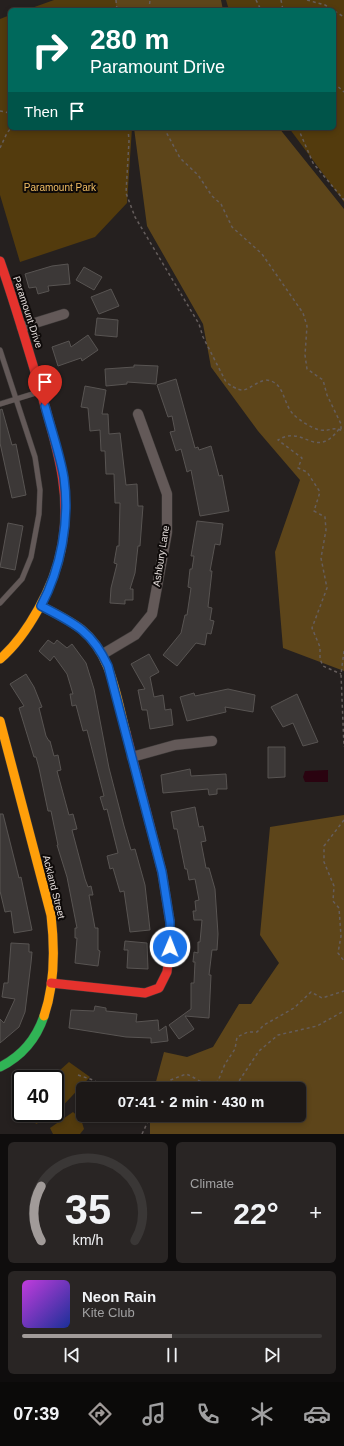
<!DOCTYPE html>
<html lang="en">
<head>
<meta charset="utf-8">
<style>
  body { margin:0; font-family:Arial,sans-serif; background:#292524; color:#f1f3f6; height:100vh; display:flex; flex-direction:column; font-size:15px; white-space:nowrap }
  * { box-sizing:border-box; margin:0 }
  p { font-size:13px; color:#a0a0a1 }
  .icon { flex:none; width:22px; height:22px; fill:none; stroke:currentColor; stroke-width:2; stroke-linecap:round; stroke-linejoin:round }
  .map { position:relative; height:1134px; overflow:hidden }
  .sheet { display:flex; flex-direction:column; gap:8px; padding:8px; background:#0f0d0d; flex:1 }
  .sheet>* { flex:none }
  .hud { position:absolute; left:8px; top:8px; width:328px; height:122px; border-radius:6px; box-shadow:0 2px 6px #0003,0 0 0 1px #3a3736; background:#00695c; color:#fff; overflow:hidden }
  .speed { position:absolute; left:12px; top:1070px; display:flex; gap:8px; font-size:20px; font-weight:700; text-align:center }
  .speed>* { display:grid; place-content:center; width:52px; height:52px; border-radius:50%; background:#1c1817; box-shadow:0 2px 6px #0003,0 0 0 1px #3a3736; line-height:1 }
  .speed .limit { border:2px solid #111; border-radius:6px; background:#fff; color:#111 }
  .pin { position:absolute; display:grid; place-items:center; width:34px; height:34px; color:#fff; margin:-41px -17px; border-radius:50% 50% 50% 0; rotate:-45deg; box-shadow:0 0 4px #0007 }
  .pin .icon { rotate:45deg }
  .me { position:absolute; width:44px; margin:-22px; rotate:1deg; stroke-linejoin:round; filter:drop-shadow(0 0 3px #0008) }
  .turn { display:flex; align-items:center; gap:14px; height:84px; padding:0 16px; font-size:18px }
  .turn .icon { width:52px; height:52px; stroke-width:2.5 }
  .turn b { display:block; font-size:28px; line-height:34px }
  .then { display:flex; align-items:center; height:38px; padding:0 16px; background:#0003; gap:8px; font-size:15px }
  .big { font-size:30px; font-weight:700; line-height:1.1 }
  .sheet .widget { flex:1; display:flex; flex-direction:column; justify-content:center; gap:6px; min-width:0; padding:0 14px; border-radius:6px; background:#292524 }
  .sheet .dial { align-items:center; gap:0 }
  .dial svg { height:104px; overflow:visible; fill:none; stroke:#3a3736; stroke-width:7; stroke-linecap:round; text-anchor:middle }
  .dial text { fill:#f1f3f6; stroke:none }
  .song { display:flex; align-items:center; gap:12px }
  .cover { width:48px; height:48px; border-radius:6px; background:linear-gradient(135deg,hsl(290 70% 55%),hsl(230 70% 35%)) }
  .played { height:4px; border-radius:2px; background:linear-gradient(90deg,#a19b99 50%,#3a3736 50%) }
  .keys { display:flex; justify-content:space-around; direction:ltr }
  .heat { display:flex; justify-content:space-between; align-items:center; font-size:22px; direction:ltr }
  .sheet .tiles { flex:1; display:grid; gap:8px; grid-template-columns:1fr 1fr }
  .widget:last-child { grid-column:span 2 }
  .trip { position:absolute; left:76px; top:1082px; width:230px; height:40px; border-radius:6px; background:#1c1817; box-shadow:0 2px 6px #0003,0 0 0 1px #3a3736; font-weight:700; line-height:40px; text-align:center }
  .tab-bar { display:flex; height:64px; justify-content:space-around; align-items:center; background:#0b0a09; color:#a0a0a1 }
  .tab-bar .icon { width:28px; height:28px }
  .tab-bar .active { color:#a19b99 }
  .tab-bar b { font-size:18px; color:#f1f3f6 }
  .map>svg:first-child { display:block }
</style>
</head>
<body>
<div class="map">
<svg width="344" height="1134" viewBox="0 0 344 1134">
  <rect width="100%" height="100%" fill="#25201f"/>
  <path fill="#533b0d" d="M54 0H128L129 10H26Z
    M226 0H344V202L289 128H334V10H229Z
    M10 15V128H132L127 203 95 237 20 262 0 195V19Z
    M69 1062 90 1077 53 1116 36 1124 30 1113H55V1079H50Z
    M73 1112 81 1119 84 1129 80 1134H53L50 1128Z"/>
  <path fill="#5d451a" d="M115 0H221L223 10H117Z
    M134 128H279L344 209V671L283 648 275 552 300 480 258 431 211 367 203 324 147 226Z
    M344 815V1134H150V1115H299V1089H154L164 1052 187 1057 213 1047 239 1004H251L279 963 260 935 270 827Z"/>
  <path fill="#2a0310" d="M328 770V782H305L303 777 305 771Z"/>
  <path fill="#3c3837" stroke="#585452" d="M68 264 70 284 48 286 49 291 38 294 36 287 29 288 25 274 52 266Z
    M84 267 102 277 94 290 76 280Z
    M111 289 119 306 99 314 91 297Z
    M97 318 118 320 117 337 95 335Z
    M88 335 98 350 82 361 81 358 58 366 52 347 69 341 71 347Z
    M134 365 158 366 156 384 127 382V384L106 386 105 369 134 367Z
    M176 379 195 448 198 447 199 450 211 446 219 476 222 475 229 511 200 516 191 470 187 472 181 449 176 451 170 432 175 431 172 416 168 417 157 385Z
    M85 386 106 390 102 414H108L109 434 120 433 126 485 137 484 138 506H143L140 546H138L135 573 130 589H133V600H125V604L110 603 111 588 117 564 114 563 117 546H119L120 503H115L114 474H106L105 451H101L100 430 90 431 88 408 81 407Z
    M2 409 12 445 16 444 26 495 12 498 0 443V410Z
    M197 521 223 524 220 545 215 544 210 571H212L208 607 212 608 210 620 214 621 211 634 207 633 205 645 196 643 177 666 163 655 181 633 185 615H187L191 588 188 587 190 569H192L194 556H191Z
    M8 523 23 526 15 570 0 567Z
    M48 640 54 644 57 640 67 648 72 644 86 663 94 689 109 768 124 826 131 850 135 849 145 885 150 930 130 932 124 891 120 892 113 868 110 869 107 856 118 853 107 809 104 810 100 797 104 796 87 730 83 731 76 705 72 706 70 694H73L67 674 54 656 50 661 39 651Z
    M149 654 159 672 150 677 154 697 163 695 165 710 171 709 173 725 150 729 147 710H142L138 690 145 689 131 664Z
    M26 674 34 687 42 707 39 708 46 736 49 741H50L54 756 58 755 61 770 57 771 69 815 73 814 77 829 72 830 85 879 88 887 91 886 93 895H89L95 928H98V950L100 951 98 966 75 963 77 938H75V928H77L67 877 57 845H58L51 811H48L39 768 36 757H34L19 708 24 706 10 684Z
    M228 689 255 695 253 712 225 707 226 712 187 721 180 697 194 693 195 696Z
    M297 694 318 742 303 746 293 723 283 727 271 707Z
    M268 747H285V777L268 778Z
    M190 769 191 776 226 774 227 789H217V794L209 795 208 789 163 793 161 775Z
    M195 807 199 827 203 826 206 841 201 842 206 868H209L215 889 218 934 217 950H212L209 975H211L209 1018 185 1016 194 1029 179 1039 169 1025 191 1009V983H194L195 962H193L194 952 198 953V942H200L202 920H194L193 911H196L195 901 199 900 195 879 189 880 187 869H185L177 829H174L171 812Z
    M0 814H3L19 878 21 877 32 930 14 933 11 911 5 912 0 891Z
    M125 941 147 943 148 969 127 968 128 950H124Z
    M11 943 29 944V952H32L31 963 25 1012 19 1027 0 1043V1019L4 1023 15 999 2 997 4 983H8Z
    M95 1006 106 1008V1011L137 1014 136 1022 158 1020 159 1031 166 1026 168 1041 151 1043V1038L126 1037 69 1028 71 1010 94 1011Z"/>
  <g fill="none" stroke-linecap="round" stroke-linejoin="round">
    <g stroke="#3f3b3a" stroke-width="6">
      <path id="lane" d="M0 350 35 457 40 490 39 514 31 557 22 579 0 603
        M0 404 39 392"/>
    </g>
    <g stroke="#3f3b3a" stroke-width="11">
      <path id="street" d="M22 327 64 314
        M103 654 135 635 152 614 167 532V494L138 414
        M132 757 175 745 212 741"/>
    </g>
    <g stroke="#3f3b3a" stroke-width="10">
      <path id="fast" d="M0 1067C22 1056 36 1040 44 1016"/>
    </g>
    <g stroke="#3f3b3a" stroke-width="10">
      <path id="slow" d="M41 606C55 613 69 620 81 629 112 654 116 697 126 733
        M0 659C28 635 54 586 61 550
        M0 721 51 915C55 949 55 984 44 1016"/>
    </g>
    <g stroke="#3f3b3a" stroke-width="10">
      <path id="jam" d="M0 261C15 304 28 348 41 392 56 446 73 493 61 550
        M51 983 145 993 159 988 167 972 170 947V922L162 872 126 733"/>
    </g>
    <path stroke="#655d5c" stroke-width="1.5" stroke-dasharray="3 3" stroke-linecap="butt" d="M116 0 117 10
      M256 0 261 10
      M281 0 283 10
      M307 0 325 5 344 17
      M149 10 150 0
      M334 83 344 92
      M0 111 10 113
      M128 128 129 141 126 193 135 217 199 324 203 337 226 382C247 398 246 386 265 380 285 381 282 402 293 414 299 420 311 428 320 430 331 432 333 425 344 432
      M164 128 180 158 198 175 212 196 221 204 232 227 262 254 303 313 307 326 305 355 307 369 323 380 327 395 341 424V431
      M298 128 313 163 344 200
      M0 148 7 133 11 128
      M339 429C315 461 304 424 278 440L302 458 298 468 307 472 320 492 314 511 325 517 326 530 321 558 327 588 312 628 320 647V659L323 666 341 674
      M344 651 341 674 344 747
      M344 820 324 846V862L334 886 333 901 339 908 341 936 338 953 344 961
      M78 1075 93 1080 109 1089
      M163 1089 168 1081 186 1074C200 1079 203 1088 218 1081L225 1064 235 1049 237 1037 248 1032H257L264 1025 294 1008 311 992 322 998 344 991
      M231 1089 235 1087 259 1051 278 1035 317 1026 344 1011
      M142 1134 151 1115"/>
    <use href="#lane" stroke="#635958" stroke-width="5"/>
    <use href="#street" stroke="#635958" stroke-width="10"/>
    <use href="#fast" stroke="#30b455" stroke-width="9"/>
    <use href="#slow" stroke="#ff9f0a" stroke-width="9"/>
    <use href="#jam" stroke="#e5322d" stroke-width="9"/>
  </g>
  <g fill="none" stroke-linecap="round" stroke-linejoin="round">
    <g stroke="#114b97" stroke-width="10">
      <path id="route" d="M45 406C51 429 60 454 64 478 70 521 61 568 41 606 74 623 92 631 108 666L162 872 170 922V947"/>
    </g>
    <use href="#route" stroke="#1a73e8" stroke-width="7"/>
  </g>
  <g text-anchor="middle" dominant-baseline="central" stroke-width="4" stroke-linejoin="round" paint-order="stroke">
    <g font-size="10" fill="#f3bf64" stroke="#0e0a09">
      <text x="60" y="187">Paramount Park</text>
    </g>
    <g font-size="10" fill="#e4dddb" stroke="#0e0a09">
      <text transform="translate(28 312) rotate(72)">Paramount Drive</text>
      <text transform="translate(161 556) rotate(-81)">Ashbury Lane</text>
      <text transform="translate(54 887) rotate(76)">Ackland Street</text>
    </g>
  </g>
</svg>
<div class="speed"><div class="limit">40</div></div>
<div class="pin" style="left:45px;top:406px;background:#d93025"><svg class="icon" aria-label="arrive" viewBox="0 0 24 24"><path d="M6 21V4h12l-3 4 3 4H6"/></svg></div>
<svg class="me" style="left:170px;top:947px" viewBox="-20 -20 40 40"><circle r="17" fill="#1a73e8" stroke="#fff" stroke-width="3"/><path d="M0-11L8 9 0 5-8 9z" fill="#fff"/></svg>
<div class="trip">07:41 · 2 min · 430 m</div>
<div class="hud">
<div class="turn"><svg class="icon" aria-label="right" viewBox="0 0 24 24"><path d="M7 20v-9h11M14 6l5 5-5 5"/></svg><div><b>280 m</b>Paramount Drive</div></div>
<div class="then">Then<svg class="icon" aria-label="arrive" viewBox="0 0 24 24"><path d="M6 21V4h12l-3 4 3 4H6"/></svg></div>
</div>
</div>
<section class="sheet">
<div class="tiles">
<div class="widget dial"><svg viewBox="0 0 100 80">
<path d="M14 69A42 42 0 1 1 86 69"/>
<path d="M14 69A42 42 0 0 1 14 27" stroke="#a19b99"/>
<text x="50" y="56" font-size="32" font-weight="700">35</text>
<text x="50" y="72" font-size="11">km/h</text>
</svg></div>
<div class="widget"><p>Climate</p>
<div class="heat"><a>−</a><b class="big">22°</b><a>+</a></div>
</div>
<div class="widget">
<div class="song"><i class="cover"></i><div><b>Neon Rain</b><p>Kite Club</p></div></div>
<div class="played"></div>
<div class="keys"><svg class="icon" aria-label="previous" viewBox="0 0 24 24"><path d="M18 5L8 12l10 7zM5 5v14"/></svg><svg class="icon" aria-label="pause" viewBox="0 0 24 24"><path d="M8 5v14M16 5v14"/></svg><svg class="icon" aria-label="next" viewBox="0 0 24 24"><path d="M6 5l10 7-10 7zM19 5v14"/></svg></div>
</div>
</div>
</section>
<nav class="tab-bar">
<b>07:39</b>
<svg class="icon active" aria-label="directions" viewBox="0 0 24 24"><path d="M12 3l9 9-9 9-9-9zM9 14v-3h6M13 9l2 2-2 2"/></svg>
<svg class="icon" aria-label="music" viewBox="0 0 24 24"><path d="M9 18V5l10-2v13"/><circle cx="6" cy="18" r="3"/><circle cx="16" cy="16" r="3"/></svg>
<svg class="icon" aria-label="phone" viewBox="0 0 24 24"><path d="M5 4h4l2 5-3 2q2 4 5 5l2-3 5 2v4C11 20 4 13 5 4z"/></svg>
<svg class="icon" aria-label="climate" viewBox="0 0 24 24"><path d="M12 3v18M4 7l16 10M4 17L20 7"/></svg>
<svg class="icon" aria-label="car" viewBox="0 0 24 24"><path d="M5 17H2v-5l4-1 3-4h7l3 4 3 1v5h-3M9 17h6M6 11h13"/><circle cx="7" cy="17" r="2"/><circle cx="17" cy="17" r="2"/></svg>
</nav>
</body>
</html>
